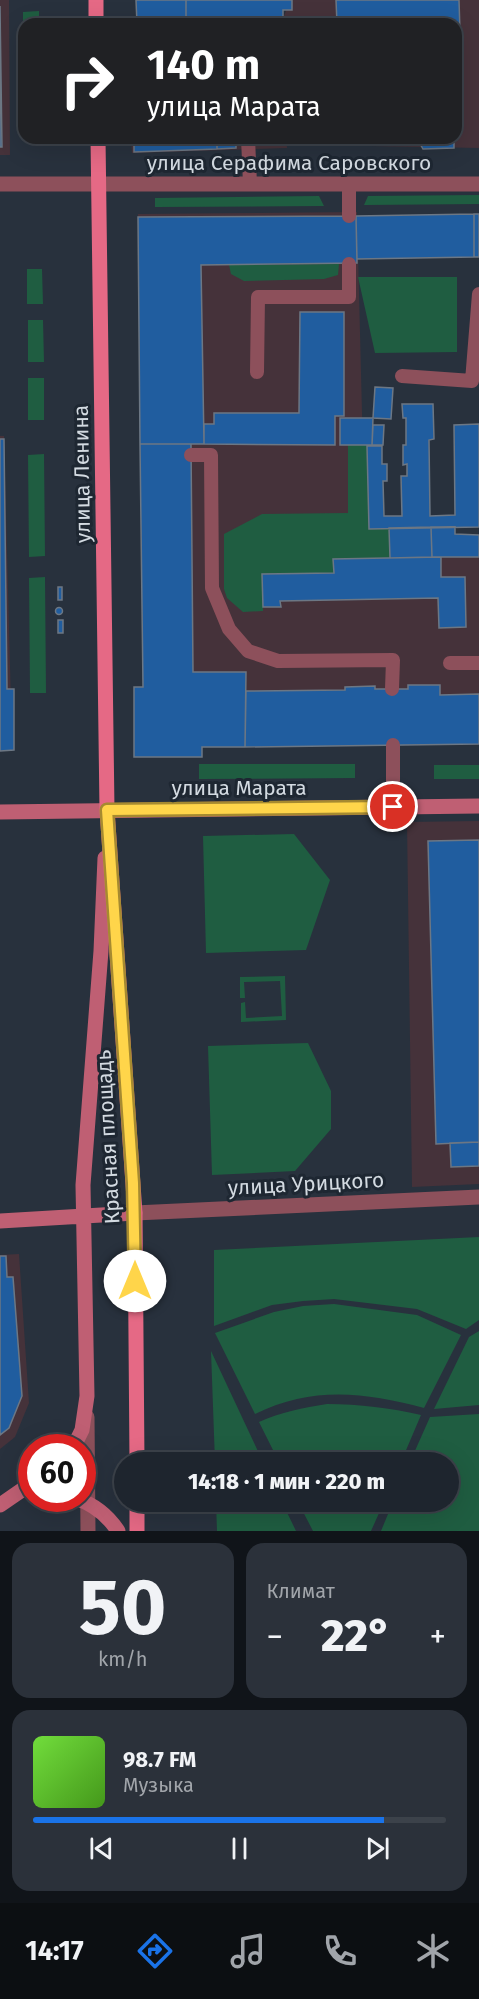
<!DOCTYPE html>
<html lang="ru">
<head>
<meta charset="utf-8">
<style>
  body { margin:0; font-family:"Fira Sans",sans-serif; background:#2b313a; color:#f1f3f6; height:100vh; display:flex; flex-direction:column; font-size:22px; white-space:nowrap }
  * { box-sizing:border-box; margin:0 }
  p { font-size:20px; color:#a1a5aa }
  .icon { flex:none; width:33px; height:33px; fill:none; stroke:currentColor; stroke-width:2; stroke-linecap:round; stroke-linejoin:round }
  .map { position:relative; height:1531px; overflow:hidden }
  .details { display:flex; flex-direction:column; gap:12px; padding:12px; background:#101419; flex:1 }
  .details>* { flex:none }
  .hud { position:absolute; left:18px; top:18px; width:444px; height:126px; border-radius:18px; box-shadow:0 6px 24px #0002,0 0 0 2px #3c424a; background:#202124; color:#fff; overflow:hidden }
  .speed { position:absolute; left:18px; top:1434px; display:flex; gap:12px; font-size:30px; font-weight:700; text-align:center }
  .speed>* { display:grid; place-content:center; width:78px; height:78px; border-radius:50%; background:#1e252e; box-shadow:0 6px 24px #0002,0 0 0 2px #3c424a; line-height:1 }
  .speed .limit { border:9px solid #d22; background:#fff; color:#111 }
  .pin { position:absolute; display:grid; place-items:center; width:51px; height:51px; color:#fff; margin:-26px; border:3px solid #fff; border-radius:50%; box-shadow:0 2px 6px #0007 }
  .me { position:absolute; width:66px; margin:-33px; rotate:0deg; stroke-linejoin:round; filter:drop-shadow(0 0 4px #0008) }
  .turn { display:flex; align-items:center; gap:21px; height:126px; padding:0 30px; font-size:27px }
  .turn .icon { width:78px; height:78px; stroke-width:2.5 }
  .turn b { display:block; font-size:42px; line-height:51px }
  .big { font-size:45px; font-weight:800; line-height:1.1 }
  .details .card { flex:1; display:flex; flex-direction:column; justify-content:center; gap:9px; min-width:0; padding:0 21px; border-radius:18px; background:#2b313a }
  .details .dial { align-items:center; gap:0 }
  .dial b { font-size:78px; line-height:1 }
  .song { display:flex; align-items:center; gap:18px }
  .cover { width:72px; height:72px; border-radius:9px; background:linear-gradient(135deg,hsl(100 70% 55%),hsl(100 70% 35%)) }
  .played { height:6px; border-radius:3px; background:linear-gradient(90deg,#1a73e8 85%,#3c424a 85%) }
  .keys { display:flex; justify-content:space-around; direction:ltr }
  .heat { display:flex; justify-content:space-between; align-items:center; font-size:33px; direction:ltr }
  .details .tiles { flex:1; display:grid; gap:12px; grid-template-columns:1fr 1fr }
  .card:last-child { grid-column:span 2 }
  .trip { position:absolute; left:114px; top:1452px; width:345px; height:60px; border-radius:30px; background:#1e252e; box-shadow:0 6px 24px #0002,0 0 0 2px #3c424a; font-weight:800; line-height:60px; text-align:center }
  .tabs { display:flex; height:96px; justify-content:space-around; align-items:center; background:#0c0f12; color:#a1a5aa }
  .tabs .icon { width:42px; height:42px }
  .tabs .active { color:#1a73e8 }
  .tabs b { font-size:27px; color:#f1f3f6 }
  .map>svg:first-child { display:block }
</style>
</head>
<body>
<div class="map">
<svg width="479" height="1531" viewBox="0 0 479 1531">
  <rect width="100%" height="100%" fill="#28313d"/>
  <path fill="#45323a" d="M0 0H9L10 155H0Z
    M290 0H479V148L371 146 370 138H456V24H281Z
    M131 138H286L287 148 132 153Z
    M357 212 365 532 479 535V744L202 747V757H134V687H143L138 214Z
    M0 436H4L12 742 0 743Z
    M479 821V1184L412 1187 407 822Z
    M19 1254 29 1403 15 1437 0 1449V1255Z"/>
  <path fill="#1f5d41" d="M39 11V24H24L23 66V12Z
    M479 195V204L364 205 368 196Z
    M319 196 324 206 155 207V198Z
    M339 264 338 275 324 279 244 281 231 274 229 265Z
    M27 269H42L43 304H27Z
    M358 277H457V352L375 353Z
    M28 320H43L44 362H28Z
    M28 378H44V420H28Z
    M348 445H367L369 528H389L390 558 334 559 335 573 263 574V611L243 612 227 598 224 589V534L262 514 348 513Z
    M44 454 45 556 29 557 28 455Z
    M45 577 46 693H30L29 578Z
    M355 764V778L199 779V764Z
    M434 765H479V779H434Z
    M294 834 330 880 306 950 206 953 203 836Z
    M285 976 286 1020 241 1022V1003L245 1002 246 1018 282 1016 280 981 244 982 245 998H240V977Z
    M308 1043 331 1091V1129L295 1171 212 1175 208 1046Z
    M479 1237V1320L466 1329 417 1309 334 1299 303 1301 272 1305 214 1326V1250Z
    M334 1304 417 1315 461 1335 424 1408C364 1392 312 1386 255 1414L215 1333 274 1312 303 1306Z
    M479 1331V1405L434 1409 469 1337Z
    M211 1351 263 1462H215Z
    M327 1404C360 1404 390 1408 421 1415L401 1462H279L259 1422C281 1412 303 1408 327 1404Z
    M479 1414V1531H381L393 1502H448V1462H410L430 1417Z
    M216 1502H282L296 1531H217Z
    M298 1502H384L371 1531H313Z"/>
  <path fill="#205d9f" stroke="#6c7784" stroke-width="1.5" d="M136 0H186V24H137Z
    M186 0H292V10H283V24H186Z
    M336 0H459L460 32H456V24H337Z
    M0 6 2 147H0Z
    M134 138H217V149L134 152Z
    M217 138H236V148L217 149Z
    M384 138H454V148L423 149 419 142 401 145 384 143Z
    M474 214H479V257H474Z
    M474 214V257L357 259 356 216Z
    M356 216 357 263 201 265 204 444H140L138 217Z
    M300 312H344V416H335V445L204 444V424H214V413H299Z
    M375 387 393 388 391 419 373 418Z
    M402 404H433L434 439 429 440 430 516 455 515 454 425 479 424V527L369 529 367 446H382V464H387V481H383L384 516H402L401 476H407V464L403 465V445H406V418H403Z
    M340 418H373L372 445H340Z
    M373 425H384L383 445H372Z
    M0 439H4L7 689H14V750L0 751Z
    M140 444H191L193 672H246L245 747H202V757H134V687H143Z
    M431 527H455V534L479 535V557H432Z
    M431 527 432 557 390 558 389 528Z
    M441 557V577H465L466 627 439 628 438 598 280 601 281 607H263L262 574 334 573 333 559Z
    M58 587H62V600H58Z
    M55.5 611a3.5 3.5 0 1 1 7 0a3.5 3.5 0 1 1-7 0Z
    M58 620H63V633H58Z
    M408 685H440V695L479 694V744L245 747 246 691 345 690V687L375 686V689H408Z
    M479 840V1142L436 1144 428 841Z
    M479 1142V1166L451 1167 450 1143Z
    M0 1256H6L7 1277H13L22 1396 9 1428 0 1435Z"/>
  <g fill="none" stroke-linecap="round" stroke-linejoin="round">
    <path stroke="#8d505b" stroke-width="14" d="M248 138 250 184
      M349 185V216
      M257 372 258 297H349V264
      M402 376 472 381 479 294
      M191 455H211L212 588 229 629 248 651 278 661 393 660 392 689
      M450 663H479
      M393 745V807"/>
    <path stroke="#8d505b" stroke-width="15" d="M0 184H479
      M135 1213 479 1197
      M87 1417 88 1531"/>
    <path stroke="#bf5f73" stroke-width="15" d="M0 812 479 806
      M0 1221 135 1213
      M73 1448 82 1430 87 1396 83 1185 101 951 105 858
      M75 1498C93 1504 107 1514 118 1531
      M0 1505 32 1483"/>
    <path stroke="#e56985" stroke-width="15" d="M96 0V24
      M98 138 107 810 135 1213 137 1462
      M137 1502V1531"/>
  </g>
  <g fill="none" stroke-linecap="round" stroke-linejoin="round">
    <g stroke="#a68a30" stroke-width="15">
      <path id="route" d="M135 1281 133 1183 107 810 393 807"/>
    </g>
    <use href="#route" stroke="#ffd54a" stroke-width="10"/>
  </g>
  <g text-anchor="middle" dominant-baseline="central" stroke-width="6" stroke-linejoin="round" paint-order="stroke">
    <g font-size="21" fill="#d3dae1" stroke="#1e2732">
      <text x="289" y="163">улица Серафима Саровского</text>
      <text transform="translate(82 474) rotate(-91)">улица Ленина</text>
      <text x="239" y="788">улица Марата</text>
      <text transform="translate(108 1137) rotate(-93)">Красная площадь</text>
      <text transform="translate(306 1184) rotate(-3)">улица Урицкого</text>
    </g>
  </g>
</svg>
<div class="speed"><div class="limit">60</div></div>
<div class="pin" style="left:393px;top:807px;background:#d93025"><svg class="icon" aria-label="arrive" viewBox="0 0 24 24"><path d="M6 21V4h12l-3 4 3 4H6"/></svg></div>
<svg class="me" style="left:135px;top:1281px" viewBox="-20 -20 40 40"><circle r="19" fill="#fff"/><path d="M0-13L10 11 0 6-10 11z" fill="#ffd54a"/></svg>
<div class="trip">14:18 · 1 мин · 220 m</div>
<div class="hud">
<div class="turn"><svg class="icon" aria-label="right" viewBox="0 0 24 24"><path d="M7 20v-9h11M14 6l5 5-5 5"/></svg><div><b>140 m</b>улица Марата</div></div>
</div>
</div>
<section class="details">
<div class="tiles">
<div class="card dial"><b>50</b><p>km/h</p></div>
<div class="card"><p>Климат</p>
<div class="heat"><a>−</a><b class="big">22°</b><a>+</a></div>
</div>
<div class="card">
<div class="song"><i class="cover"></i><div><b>98.7 FM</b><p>Музыка</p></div></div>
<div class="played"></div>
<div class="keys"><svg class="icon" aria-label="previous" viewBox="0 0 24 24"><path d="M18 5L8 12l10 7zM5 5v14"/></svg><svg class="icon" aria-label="pause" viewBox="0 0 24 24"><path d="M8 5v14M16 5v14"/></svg><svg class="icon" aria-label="next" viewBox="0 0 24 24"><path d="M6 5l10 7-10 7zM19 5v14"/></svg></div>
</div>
</div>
</section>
<nav class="tabs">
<b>14:17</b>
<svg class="icon active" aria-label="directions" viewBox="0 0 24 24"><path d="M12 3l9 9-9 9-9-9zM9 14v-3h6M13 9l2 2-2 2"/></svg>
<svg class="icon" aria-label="music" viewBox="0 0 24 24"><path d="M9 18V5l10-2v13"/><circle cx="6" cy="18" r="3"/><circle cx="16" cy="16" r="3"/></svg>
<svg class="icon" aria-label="phone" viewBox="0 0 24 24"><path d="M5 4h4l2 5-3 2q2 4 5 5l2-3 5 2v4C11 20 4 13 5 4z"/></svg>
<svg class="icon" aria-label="climate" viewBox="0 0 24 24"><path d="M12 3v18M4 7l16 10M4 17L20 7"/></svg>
</nav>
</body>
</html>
